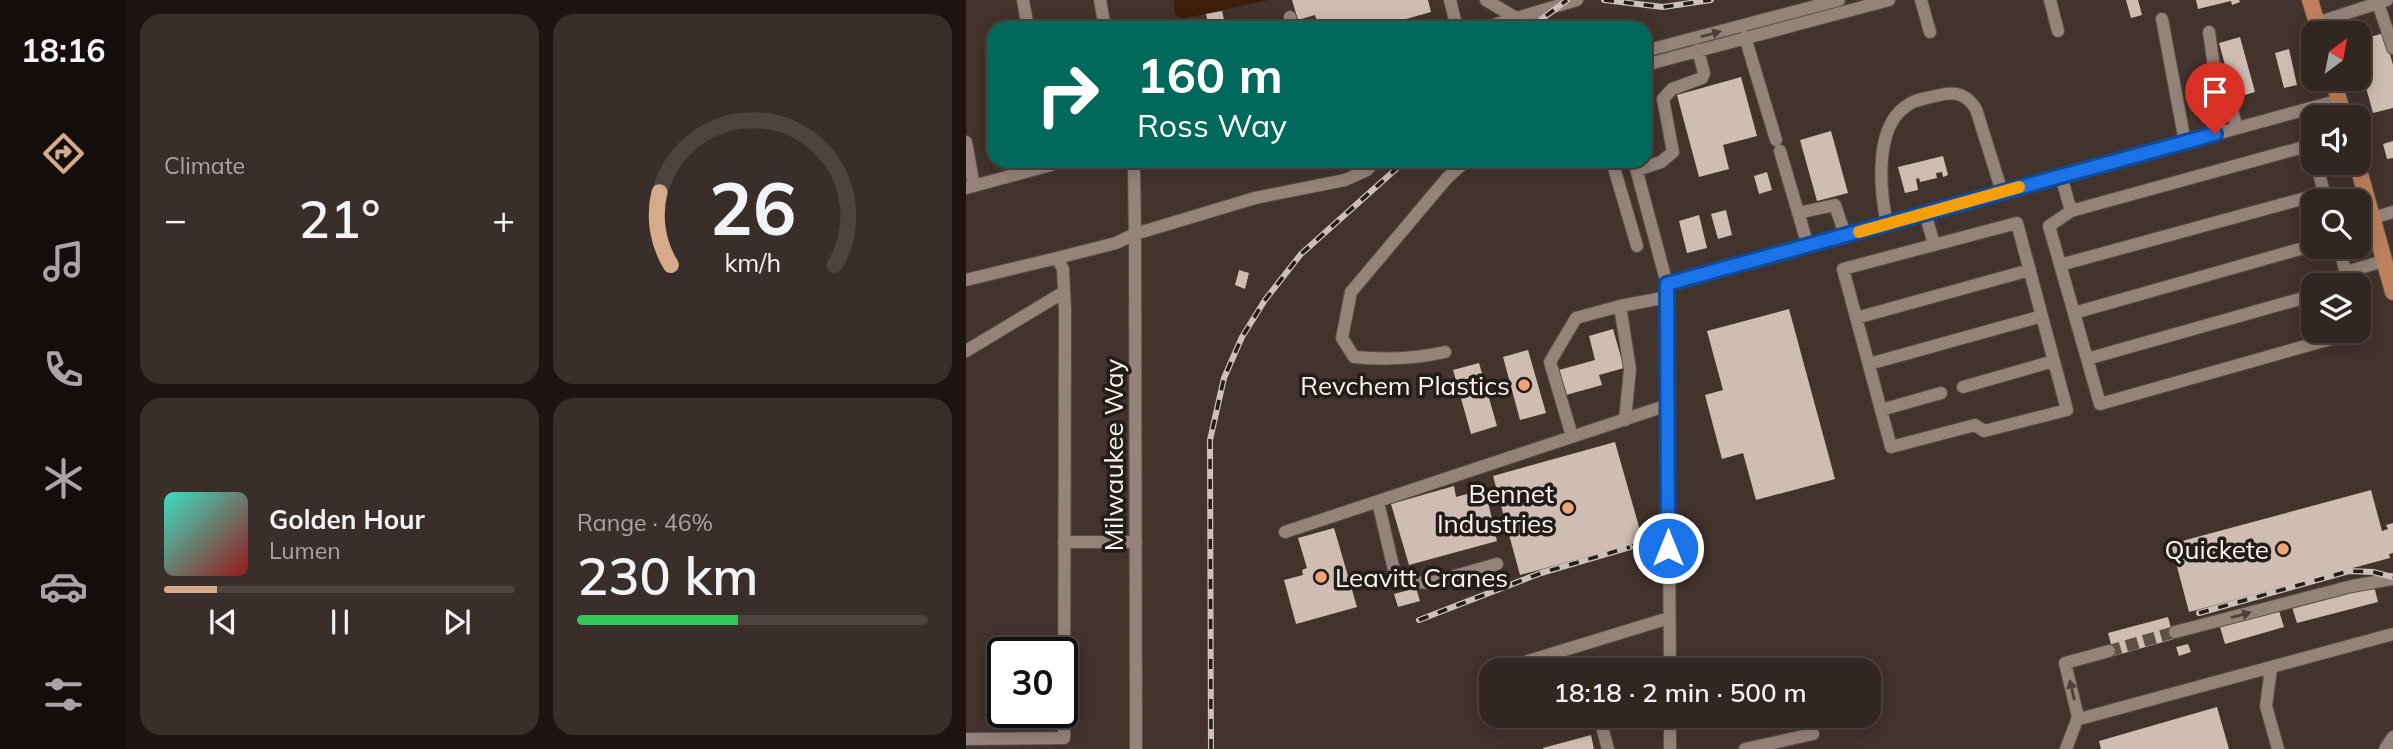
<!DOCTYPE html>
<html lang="en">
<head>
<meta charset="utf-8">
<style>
  body { margin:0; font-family:Mulish,sans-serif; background:#3a2e2a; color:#f1f3f6; height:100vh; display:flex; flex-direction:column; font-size:26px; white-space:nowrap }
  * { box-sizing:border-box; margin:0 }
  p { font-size:23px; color:#a8a5a5 }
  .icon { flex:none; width:38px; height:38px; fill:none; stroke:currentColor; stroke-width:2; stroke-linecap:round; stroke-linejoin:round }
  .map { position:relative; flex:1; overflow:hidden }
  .details { display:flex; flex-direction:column; gap:14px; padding:14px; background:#1c1512; width:840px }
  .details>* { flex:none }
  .guide { position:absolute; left:21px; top:21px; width:665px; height:147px; border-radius:21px; box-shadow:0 4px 18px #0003,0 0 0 2px #4d433f; background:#00695c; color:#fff; overflow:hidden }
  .needle { width:46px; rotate:32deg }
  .tools { position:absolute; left:1335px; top:21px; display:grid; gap:14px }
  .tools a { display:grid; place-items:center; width:70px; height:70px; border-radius:14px; background:#322621; box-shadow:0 4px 18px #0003,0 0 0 2px #4d433f; font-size:35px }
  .speed { position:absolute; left:21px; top:637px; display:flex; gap:14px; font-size:35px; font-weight:700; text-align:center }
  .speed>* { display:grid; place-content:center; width:91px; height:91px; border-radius:50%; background:#322621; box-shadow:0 4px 18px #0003,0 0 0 2px #4d433f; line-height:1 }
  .speed .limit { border:4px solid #111; border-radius:10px; background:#fff; color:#111 }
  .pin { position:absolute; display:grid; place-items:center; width:60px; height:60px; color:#fff; margin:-72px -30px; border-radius:50% 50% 50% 0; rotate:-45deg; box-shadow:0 0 7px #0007 }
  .pin .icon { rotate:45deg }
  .me { position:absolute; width:77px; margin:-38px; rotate:0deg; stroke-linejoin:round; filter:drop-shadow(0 0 5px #0008) }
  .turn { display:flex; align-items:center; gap:24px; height:147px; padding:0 35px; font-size:32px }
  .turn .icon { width:91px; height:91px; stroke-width:2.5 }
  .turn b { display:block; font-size:49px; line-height:60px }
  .big { font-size:52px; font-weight:600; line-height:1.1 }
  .details .card { flex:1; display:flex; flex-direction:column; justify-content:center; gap:10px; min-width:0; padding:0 24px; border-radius:21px; background:#3a2e2a }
  .details .dial { align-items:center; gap:0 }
  .dial svg { height:182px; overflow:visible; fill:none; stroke:#4d433f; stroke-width:7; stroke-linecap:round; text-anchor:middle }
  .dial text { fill:#f1f3f6; stroke:none }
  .song { display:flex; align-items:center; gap:21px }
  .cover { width:84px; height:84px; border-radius:10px; background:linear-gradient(135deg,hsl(170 70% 55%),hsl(0 70% 35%)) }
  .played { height:7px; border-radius:4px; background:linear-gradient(90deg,#d6ab8b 15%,#4d433f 15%) }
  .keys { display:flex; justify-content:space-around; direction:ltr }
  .heat { display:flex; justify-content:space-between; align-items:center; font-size:38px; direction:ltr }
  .charge { height:10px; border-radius:5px; background:linear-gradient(90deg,#34c759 46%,#4d433f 0) }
  .details .tiles { flex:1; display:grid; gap:14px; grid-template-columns:repeat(2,1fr) }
  .trip { position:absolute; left:513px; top:658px; width:402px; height:70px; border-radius:21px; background:#322621; box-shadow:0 4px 18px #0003,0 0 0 2px #4d433f; font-weight:600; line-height:70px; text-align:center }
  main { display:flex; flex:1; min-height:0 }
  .tab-bar { display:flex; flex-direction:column; width:126px; justify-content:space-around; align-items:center; background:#140f0d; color:#a8a5a5 }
  .tab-bar .icon { width:49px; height:49px }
  .tab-bar .current { color:#d6ab8b }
  .tab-bar b { font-size:32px; color:#f1f3f6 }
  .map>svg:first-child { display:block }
</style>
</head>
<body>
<main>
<nav class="tab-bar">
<b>18:16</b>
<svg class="icon current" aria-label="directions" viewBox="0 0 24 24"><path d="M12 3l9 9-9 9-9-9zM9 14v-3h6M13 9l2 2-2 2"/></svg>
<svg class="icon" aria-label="music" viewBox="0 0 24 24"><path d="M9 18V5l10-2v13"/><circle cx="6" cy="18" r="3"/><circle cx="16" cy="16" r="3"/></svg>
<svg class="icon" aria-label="phone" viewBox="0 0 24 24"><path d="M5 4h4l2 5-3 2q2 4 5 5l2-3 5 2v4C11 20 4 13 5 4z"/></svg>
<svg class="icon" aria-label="climate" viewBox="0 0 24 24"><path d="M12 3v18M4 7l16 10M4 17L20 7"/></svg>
<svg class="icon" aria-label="car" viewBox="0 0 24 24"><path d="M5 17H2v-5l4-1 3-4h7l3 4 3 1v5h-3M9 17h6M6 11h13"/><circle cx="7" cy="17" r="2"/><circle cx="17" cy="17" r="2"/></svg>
<svg class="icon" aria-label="filters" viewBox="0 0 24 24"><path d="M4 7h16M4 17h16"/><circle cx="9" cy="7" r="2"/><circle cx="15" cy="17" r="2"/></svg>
</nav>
<section class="details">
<div class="tiles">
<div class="card"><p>Climate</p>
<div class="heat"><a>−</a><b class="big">21°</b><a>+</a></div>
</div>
<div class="card dial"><svg viewBox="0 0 100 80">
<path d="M14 69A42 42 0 1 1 86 69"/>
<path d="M14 69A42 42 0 0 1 9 37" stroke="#d6ab8b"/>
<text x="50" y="56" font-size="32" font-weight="700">26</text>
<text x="50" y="72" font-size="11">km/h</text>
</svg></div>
<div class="card">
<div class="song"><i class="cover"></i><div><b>Golden Hour</b><p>Lumen</p></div></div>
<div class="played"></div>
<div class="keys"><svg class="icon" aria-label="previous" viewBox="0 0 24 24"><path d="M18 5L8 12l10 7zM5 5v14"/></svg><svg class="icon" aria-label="pause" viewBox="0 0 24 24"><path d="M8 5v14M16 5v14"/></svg><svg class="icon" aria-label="next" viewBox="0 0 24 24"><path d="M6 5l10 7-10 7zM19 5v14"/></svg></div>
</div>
<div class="card"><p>Range · 46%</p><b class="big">230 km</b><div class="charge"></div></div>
</div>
</section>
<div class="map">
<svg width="1427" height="749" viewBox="0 0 1427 749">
  <rect width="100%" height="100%" fill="#42332c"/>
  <path fill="#3c1e0b" d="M208 0H302L216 19 209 14Z"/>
  <path fill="#cfbdb3" d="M326 0H462L465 12 408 28H353L349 15 332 20Z
    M1160 0H1172L1176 15 1165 18Z
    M1230 0H1273L1274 2 1266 5 1265 1 1232 9Z
    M256 11 260 28H243L240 14Z
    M1418 33 1427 65V108L1407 113 1393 62V40Z
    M1274 37 1289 92 1268 98 1253 43Z
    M1323 49 1331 85 1318 88 1309 53Z
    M775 77 791 136 757 145 763 169 733 177 711 95Z
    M865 131 882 193 851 201 834 140Z
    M1427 141V158L1421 159 1417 144Z
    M977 156 982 175 977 177 976 172 970 173 971 178 954 182 953 178 950 179 952 190 939 193 932 167Z
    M801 172 806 190 793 194 788 176Z
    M760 210 766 235 752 239 745 214Z
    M733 215 741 248 721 253 713 221Z
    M273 270 283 273 279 289 269 285Z
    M823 309 869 479 790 500 777 453 756 459 739 395 757 390 741 331Z
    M647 329 658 368 633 375 636 385 600 395 593 370 629 360 623 336Z
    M562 350 580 413 554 420 537 357Z
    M513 363 531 426 505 434 487 370Z
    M649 442 677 541 554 575 527 476Z
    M488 486 490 497 519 489 531 541 443 565 425 504Z
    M1405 490 1416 531 1422 529 1420 525 1427 523V553L1423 554 1424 558 1223 612 1205 544Z
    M368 528 391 607 330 624 318 580 337 575 336 570 341 568 332 538Z
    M1408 586 1412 602 1331 623 1326 607Z
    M450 588 454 601 432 607 428 594Z
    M1313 611 1318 627 1259 644 1254 627Z
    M1202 617 1208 639 1148 656 1142 633Z
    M1222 644 1225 652 1213 656 1210 647Z
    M1251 707 1263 749H1135L1133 741Z
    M625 735 628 749H577V748Z"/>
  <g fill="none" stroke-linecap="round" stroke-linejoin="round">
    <path stroke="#5e5049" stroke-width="12" stroke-dasharray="12 6" stroke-linecap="butt" d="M1143 651 1209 632"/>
    <g stroke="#5b4f48" stroke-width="14">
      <path id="minor" d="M57 0 62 28
        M134 0 139 28
        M484 0 491 28
        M520 0 550 18
        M955 0 964 32
        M1084 0 1092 31
        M1412 3 1427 48
        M324 17 327 28
        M1196 19 1219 142
        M1351 23 1421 0
        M517 28 611 0
        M1243 32 1249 74 1265 107 1271 128
        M779 37 810 140
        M679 51 873 0
        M679 65 923 0
        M0 142 8 186
        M814 151 842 246
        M1348 155 1345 145 1105 211 1083 226 1134 404 1393 331
        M166 161 168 169 169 234 170 749
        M646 161 671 246
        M668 161 701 284 704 670
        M1350 163 1360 200
        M671 170 695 162 707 152 697 99 706 89 736 78 738 73 732 50
        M1095 176 1105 211
        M0 188 85 165V161
        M832 213 869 205 879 235
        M959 213 968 244
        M1407 218 1427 212
        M1051 223 1101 410 1018 431 1009 425 925 447 877 269Z
        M921 224C914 191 908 129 939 107 948 99 962 98 974 95 991 91 1001 95 1010 109L1036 192
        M1373 247 1383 285
        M91 258 150 243 169 234 289 198 379 180 401 170 409 161
        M1094 265 1358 193
        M1380 272 1418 261
        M0 280 91 258 97 269 99 310 98 738 0 739
        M701 284 1374 100
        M654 306 702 297
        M1108 313 1348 245
        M890 318 1064 270
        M0 351 98 292
        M479 352C448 359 420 360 388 357L376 338 385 292 481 178 500 161
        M1121 359 1348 295
        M903 364 1076 316
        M997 387 1088 361
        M915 410 975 393
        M606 436 584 362 610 318 654 306 664 369 659 420
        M412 502 428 570 437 581 464 583 531 564
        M319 532 702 405
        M98 542H170
        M1209 632 1386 586 1427 579
        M1305 669 1300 706 1312 749
        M533 670 703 618
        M524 673H525
        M704 716V749
        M1112 717 1117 718 1427 634
        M642 749 635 723 664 716
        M779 749 847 734
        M1100 749 1112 717 1099 663 1143 651
        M1419 749 1427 737"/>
    </g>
    <g stroke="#5b4f48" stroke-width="18">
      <path id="major" d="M1344 0 1354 33
        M1367 79 1378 117
        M1391 163 1427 292"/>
    </g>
    <use href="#minor" stroke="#94837a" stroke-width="12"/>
    <use href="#major" stroke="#bf815d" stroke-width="16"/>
    <g stroke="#cbc0bb" stroke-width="6">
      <path id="rail" d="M638 0 697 7 745 0
        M564 28 601 0
        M645 28 656 24
        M1233 613 1383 571 1407 572 1427 577
        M453 620 575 573 664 547
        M245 749 244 440 258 378 276 337 299 300 335 254 439 161"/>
    </g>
    <use href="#rail" stroke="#231d19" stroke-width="3.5" stroke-dasharray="10" stroke-linecap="butt"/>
  </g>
  <defs><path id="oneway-solid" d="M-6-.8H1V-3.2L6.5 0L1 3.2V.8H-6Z" transform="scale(1.75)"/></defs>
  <g fill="#4b413b">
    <use href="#oneway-solid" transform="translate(745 34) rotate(-15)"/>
    <use href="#oneway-solid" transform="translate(1275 615) rotate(-15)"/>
    <use href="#oneway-solid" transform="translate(1106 690) rotate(-103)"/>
  </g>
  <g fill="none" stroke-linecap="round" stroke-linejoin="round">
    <g stroke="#114b97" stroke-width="18">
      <path id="route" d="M702 548 701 284 1249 134"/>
    </g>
    <use href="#route" stroke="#1a73e8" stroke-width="12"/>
    <path stroke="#f59e0b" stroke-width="12" d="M893 232 1053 187"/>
  </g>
  <g fill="#efa378" stroke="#231d19" stroke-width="2.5">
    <circle cx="558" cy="385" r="7"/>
    <circle cx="602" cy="508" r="7"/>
    <circle cx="1317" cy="549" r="7"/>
    <circle cx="355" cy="577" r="7"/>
  </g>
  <g text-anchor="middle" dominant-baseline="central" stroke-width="7" stroke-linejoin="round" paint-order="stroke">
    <g font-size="26" fill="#fcf3ee" stroke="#231d19" text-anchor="end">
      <text x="544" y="385">Revchem Plastics</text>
      <text x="588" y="493">Bennet<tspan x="588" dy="30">Industries</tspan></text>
      <text x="1303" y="549">Quickete</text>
      <text x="369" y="577" text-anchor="start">Leavitt Cranes</text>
    </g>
    <g font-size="26" fill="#fcf3ee" stroke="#231d19">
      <text transform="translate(147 455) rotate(-90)">Milwaukee Way</text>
    </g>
  </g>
</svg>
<div class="tools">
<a><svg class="needle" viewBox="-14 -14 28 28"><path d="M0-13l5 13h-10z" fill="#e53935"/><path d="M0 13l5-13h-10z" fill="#a8a5a5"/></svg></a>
<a><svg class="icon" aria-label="sound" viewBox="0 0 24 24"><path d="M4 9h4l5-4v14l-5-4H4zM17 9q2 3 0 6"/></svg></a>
<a><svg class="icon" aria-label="search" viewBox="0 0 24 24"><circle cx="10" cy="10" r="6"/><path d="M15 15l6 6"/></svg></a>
<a><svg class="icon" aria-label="layers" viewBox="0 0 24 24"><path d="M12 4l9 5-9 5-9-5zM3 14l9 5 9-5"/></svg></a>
</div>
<div class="speed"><div class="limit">30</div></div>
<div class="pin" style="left:1249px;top:134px;background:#d93025"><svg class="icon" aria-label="arrive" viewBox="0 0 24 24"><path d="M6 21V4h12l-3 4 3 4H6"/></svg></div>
<svg class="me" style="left:702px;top:548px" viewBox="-20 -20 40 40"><circle r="17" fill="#1a73e8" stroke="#fff" stroke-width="3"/><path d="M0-11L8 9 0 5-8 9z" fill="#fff"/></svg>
<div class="trip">18:18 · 2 min · 500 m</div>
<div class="guide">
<div class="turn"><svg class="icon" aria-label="right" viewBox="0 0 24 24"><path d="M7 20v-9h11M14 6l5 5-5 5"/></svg><div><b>160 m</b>Ross Way</div></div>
</div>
</div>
</main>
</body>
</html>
